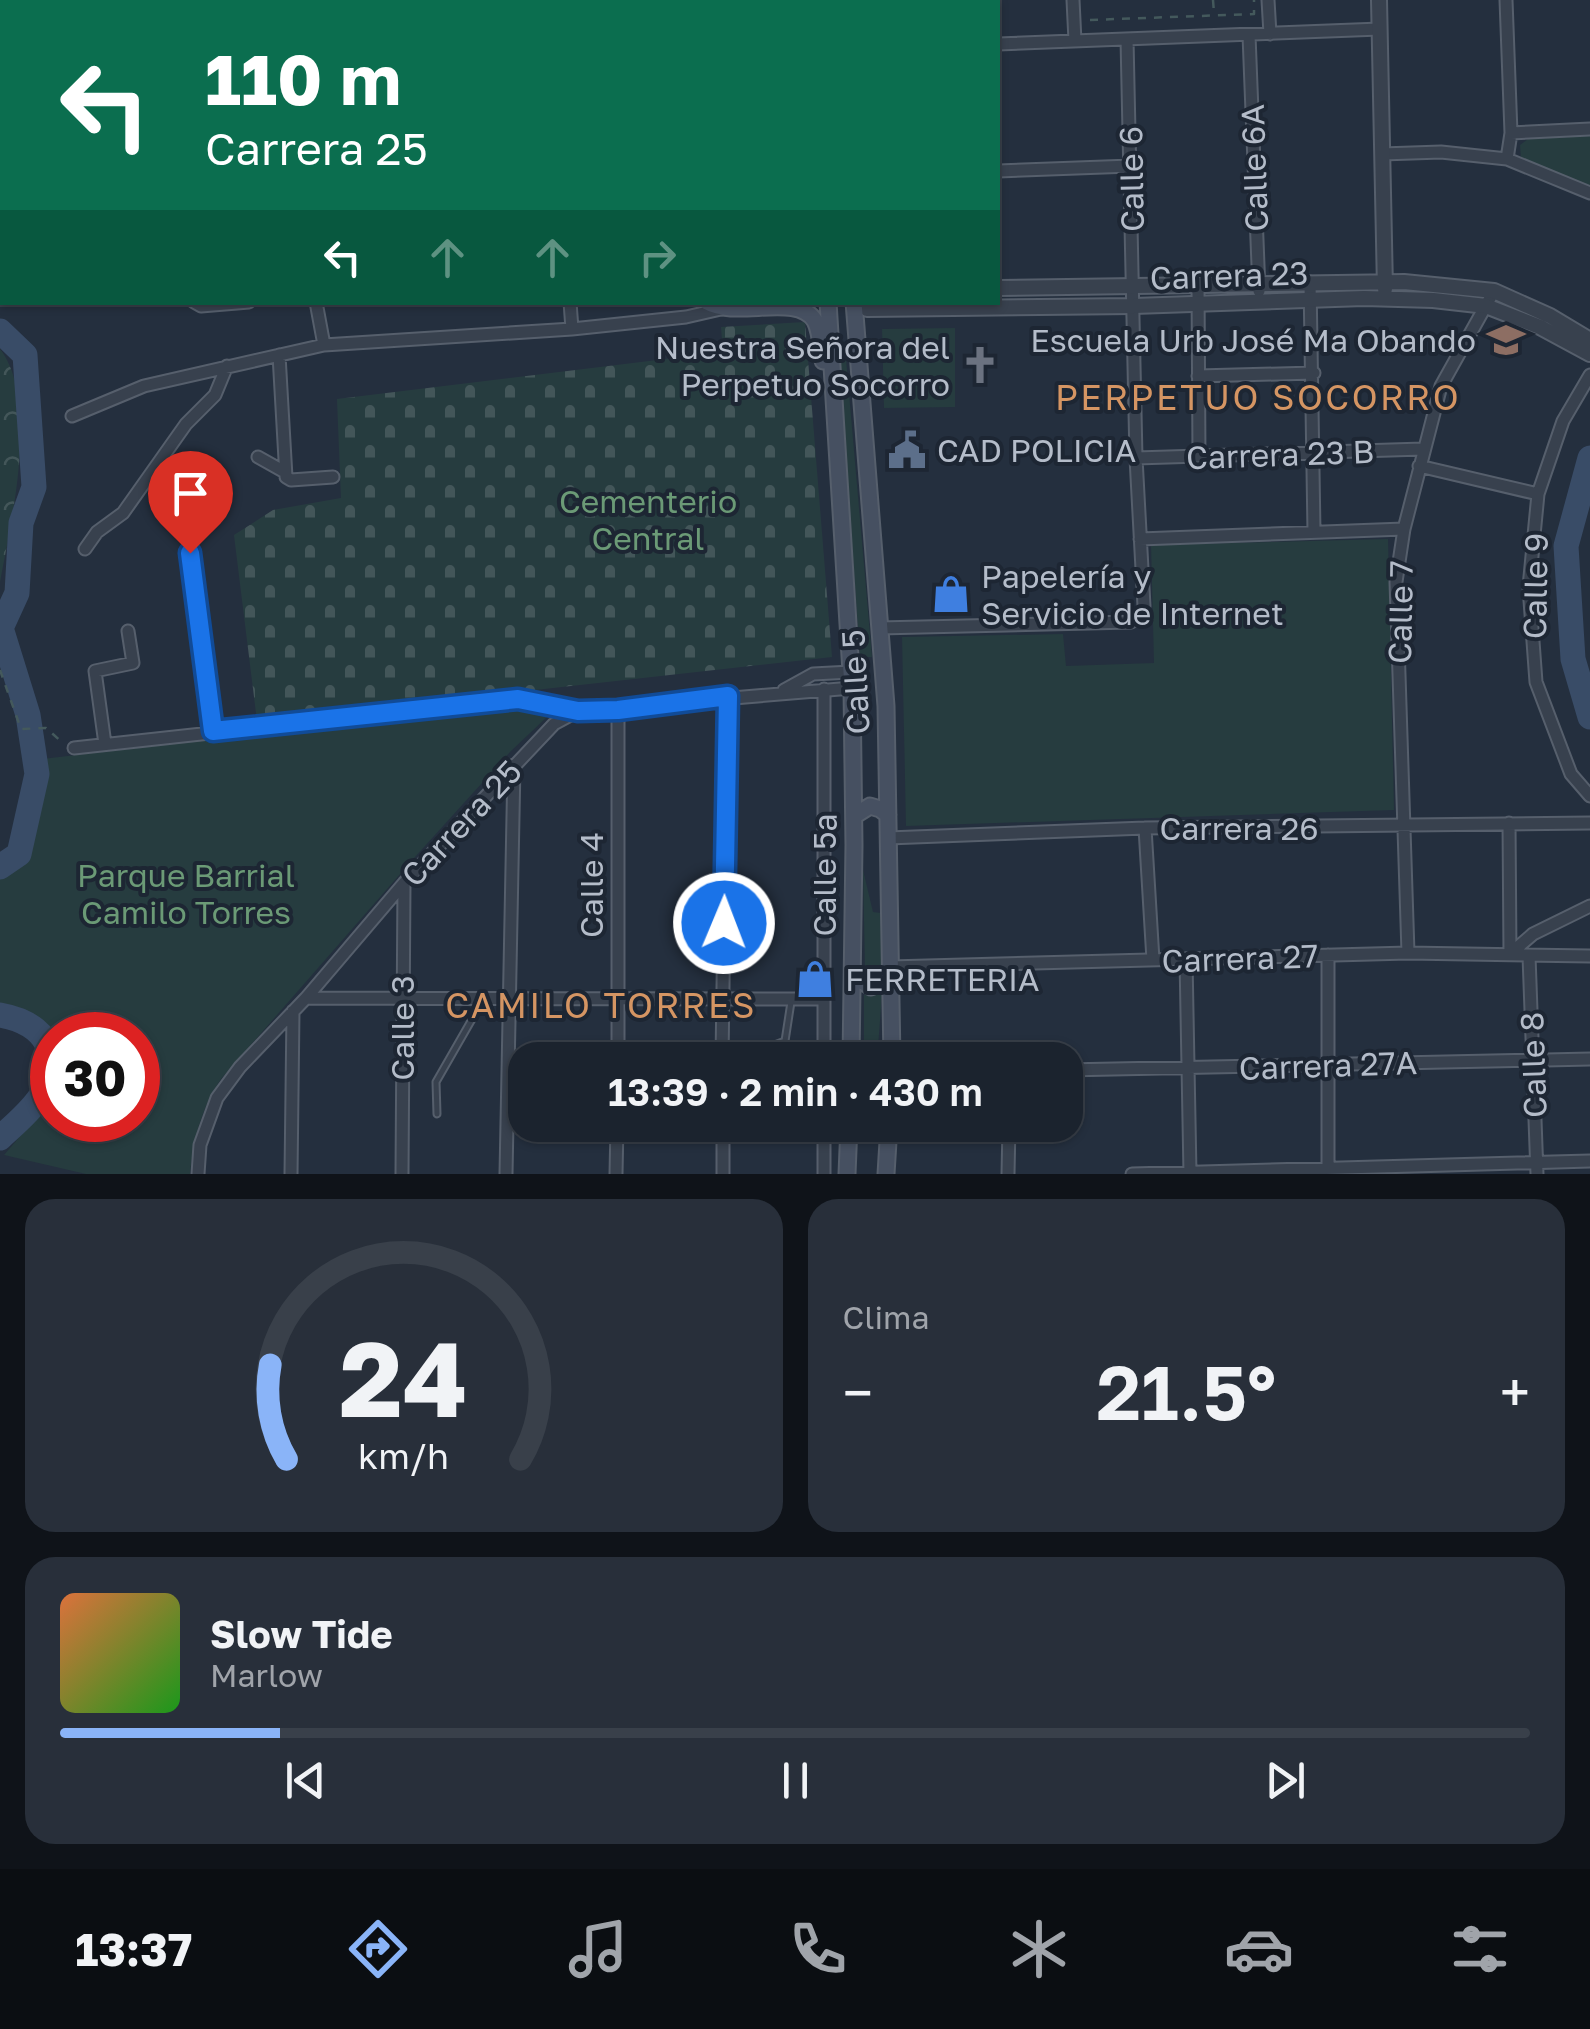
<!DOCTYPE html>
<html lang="es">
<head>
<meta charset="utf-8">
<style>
  body { margin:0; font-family:"Golos Text",sans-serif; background:#282f3a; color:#f1f3f6; height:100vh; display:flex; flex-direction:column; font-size:38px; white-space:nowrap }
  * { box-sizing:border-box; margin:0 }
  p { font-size:32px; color:#a0a4aa }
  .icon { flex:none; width:55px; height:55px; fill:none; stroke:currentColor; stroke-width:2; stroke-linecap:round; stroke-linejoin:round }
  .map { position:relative; height:1174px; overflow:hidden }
  .details { display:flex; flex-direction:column; gap:25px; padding:25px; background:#0f1319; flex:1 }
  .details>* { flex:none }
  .hud { position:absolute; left:0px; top:0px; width:1000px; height:305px; box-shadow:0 2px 8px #0004,0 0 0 2px #39404a; background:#0b6e4f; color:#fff; overflow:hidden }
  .speed { position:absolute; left:30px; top:1012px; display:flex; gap:20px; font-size:50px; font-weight:700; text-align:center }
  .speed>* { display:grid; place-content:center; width:130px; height:130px; border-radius:50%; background:#1b232e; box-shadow:0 2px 8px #0004,0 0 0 2px #39404a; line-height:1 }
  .speed .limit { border:15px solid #d22; background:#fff; color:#111 }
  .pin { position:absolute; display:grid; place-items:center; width:85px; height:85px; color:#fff; margin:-102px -42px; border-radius:50% 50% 50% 0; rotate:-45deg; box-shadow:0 0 10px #0007 }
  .pin .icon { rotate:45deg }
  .me { position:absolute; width:110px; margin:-55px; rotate:1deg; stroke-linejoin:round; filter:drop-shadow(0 0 8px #0008) }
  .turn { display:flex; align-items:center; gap:35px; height:210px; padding:0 40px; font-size:45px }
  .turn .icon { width:130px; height:130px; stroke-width:2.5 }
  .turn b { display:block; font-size:70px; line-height:85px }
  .lanes { display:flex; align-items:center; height:95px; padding:0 40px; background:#0003; justify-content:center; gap:50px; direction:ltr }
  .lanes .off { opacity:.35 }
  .big { font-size:75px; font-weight:600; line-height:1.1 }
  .details .tile { flex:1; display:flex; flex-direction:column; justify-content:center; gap:15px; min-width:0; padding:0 35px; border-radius:30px; background:#282f3a }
  .details .dial { align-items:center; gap:0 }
  .dial svg { height:260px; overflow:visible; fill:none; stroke:#39404a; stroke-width:7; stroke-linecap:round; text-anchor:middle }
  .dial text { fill:#f1f3f6; stroke:none }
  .song { display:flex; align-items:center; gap:30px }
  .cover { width:120px; height:120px; border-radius:15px; background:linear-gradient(135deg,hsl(20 70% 55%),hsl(120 70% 35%)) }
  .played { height:10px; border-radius:5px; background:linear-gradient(90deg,#8ab4f8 15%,#39404a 15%) }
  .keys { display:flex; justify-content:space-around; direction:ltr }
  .heat { display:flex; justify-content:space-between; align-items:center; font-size:55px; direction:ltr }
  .details .tiles { flex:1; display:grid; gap:25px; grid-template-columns:1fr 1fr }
  .tile:last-child { grid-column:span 2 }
  .trip { position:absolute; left:508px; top:1042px; width:575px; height:100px; border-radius:30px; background:#1b232e; box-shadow:0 2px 8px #0004,0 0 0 2px #39404a; font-weight:600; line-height:100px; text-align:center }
  .dock { display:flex; height:160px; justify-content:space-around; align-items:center; background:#0b0e12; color:#a0a4aa }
  .dock .icon { width:70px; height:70px }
  .dock .active { color:#8ab4f8 }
  .dock b { font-size:45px; color:#f1f3f6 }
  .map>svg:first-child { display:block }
</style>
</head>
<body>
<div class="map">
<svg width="1590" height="1174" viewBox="0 0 1590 1174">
  <defs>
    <pattern id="forest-crowns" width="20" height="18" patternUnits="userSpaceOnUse" patternTransform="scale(2.5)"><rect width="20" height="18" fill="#263c3f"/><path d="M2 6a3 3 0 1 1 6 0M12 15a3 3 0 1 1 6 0" fill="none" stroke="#435659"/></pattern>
    <pattern id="cemetery-stones" width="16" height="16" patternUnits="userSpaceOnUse" patternTransform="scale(2.5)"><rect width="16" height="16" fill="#263c3f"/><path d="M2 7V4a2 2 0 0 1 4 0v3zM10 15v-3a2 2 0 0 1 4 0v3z" fill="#435659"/></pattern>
  </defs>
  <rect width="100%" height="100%" fill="#242f3e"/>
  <path fill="#263c3f" d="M1590 136V189L1521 159 1520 145 1528 139Z
    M955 328V407L884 408 882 329Z
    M845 347 872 657H860L838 348Z
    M1388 539 1394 810 906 826 902 637 1063 634 1066 666 1154 663 1151 545Z
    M538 710 546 712 547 717 511 751 415 857 221 1079C201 1109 194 1138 190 1174H86L4 1155 52 1099V1120H138V1035H53C41 1014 22 1009 0 1005V873L23 862 41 788 42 759 257 734 457 714Z
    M863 870 873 912 881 913V972L865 971Z
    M864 995H882L877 1060H864Z"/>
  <path fill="url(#forest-crowns)" d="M0 349C40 401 11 522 0 582Z"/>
  <path fill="url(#cemetery-stones)" d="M805 322 832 657 257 721 234 535 273 510 341 498 337 399 723 352 721 327Z"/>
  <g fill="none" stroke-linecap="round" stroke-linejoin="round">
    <path stroke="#394c67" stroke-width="25" d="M0 331 25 355 34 487 21 523 17 593 1 628 28 715 37 774 19 854 0 867
      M1590 458 1566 546 1573 659 1590 717
      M0 1015C45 1023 66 1055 40 1097 29 1113 14 1125 0 1138"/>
    <g stroke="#565f6c" stroke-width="9">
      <path id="service" d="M750 1046H772L785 1041 791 1002
        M764 1060 765 1046
        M437 1114 436 1082 475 1014 478 1001"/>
    </g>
    <g stroke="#565f6c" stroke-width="15">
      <path id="minor" d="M104 0 108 2
        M249 0 252 2
        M554 0V2
        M966 0V2
        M1073 0 1075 41
        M1268 0 1270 34
        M1506 0 1511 133 1507 159
        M159 2 161 0
        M356 2V0
        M1249 35 1259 291
        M998 44 1380 29
        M1511 133 1590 129
        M1382 154 1441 152 1507 159 1590 193
        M998 171 1131 166
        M1310 282 1314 532
        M1198 285 1199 457
        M194 302 201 306 249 302
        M316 302 324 345
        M570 302 572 329
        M279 355 286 477 291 480 333 477
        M1590 375 1563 421 1538 494 1529 587 1536 682 1571 774 1590 796
        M1198 376 1314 373
        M72 416 144 386 324 345 572 329 686 317 721 309
        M258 457 283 471
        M1136 458 1423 449
        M1419 466 1538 494
        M1140 539 1404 529
        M85 549 97 532 123 513 186 424 215 395 227 366
        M190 553 213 731
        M879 628 1131 622 1140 617 1144 606 1136 458 1127 39
        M824 689V1060
        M784 690 813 674 851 672
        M105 744 95 671 133 663 128 631
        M74 748 519 699 578 711
        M1509 823 1510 954
        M1145 828 1153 960
        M888 838 1145 828 1590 823
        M1408 953 1396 582 1404 529 1441 386 1494 291
        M1510 954 1533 934 1590 906
        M1328 955V1171
        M1529 956 1537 1174
        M1186 959 1190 1174
        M890 967 1408 953 1590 956
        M306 998 824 999
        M618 1060V710
        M722 1060 727 696
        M1065 1070 1590 1059
        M723 1125V1174
        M198 1174 200 1145 217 1098 240 1067 306 998 404 883 554 724 578 711 852 688
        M291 1174 293 1011
        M402 1174 404 883
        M506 1174 514 765
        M616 1174 617 1125
        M824 1174V1125
        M1008 1174 1009 1125
        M1132 1174 1590 1161"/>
    </g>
    <g stroke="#565f6c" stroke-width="18">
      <path id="tertiary" d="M1379 0 1385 289
        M998 288 1404 282 1494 291 1550 316 1590 340
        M860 302 867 309 1134 306 1364 298 1433 300 1486 306 1540 327 1590 354"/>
    </g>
    <g stroke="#565f6c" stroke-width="19">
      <path id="secondary" d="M673 0 674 2
        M818 0V2
        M843 0V2
        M707 302C737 319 798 292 815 321 821 332 821 349 823 361
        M828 302 852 688 854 845 851 1060
        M854 302 886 706 892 1060
        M854 816 870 806 880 809 888 815
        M853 975 871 987 891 979
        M847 1174 849 1125
        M886 1174 889 1125"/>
    </g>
    <path stroke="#44595c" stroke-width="2.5" stroke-dasharray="8 8" stroke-linecap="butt" d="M1213 0 1214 13
      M1090 20 1254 14V0
      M0 670 21 729 46 728 63 743"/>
    <use href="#service" stroke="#38414e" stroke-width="5"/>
    <use href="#minor" stroke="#38414e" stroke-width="11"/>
    <use href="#tertiary" stroke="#38414e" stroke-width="14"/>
    <use href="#secondary" stroke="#465061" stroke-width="15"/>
  </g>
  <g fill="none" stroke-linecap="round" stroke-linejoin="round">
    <g stroke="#114b97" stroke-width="25">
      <path id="route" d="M190 553 213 731 518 699 578 711 618 710 728 696 724 923"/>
    </g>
    <use href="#route" stroke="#1a73e8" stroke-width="18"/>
  </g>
  <defs>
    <g id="school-bare" transform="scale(3)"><path d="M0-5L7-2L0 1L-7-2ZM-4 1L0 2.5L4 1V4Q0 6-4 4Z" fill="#8d6e63" stroke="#1d2633" stroke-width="2.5" paint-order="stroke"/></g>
    <g id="church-bare" transform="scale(3)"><path d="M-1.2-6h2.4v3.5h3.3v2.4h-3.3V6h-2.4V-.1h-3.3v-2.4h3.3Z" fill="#6b7280" stroke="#1d2633" stroke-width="2.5" paint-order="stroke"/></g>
    <g id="civic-bare" transform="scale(3)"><path d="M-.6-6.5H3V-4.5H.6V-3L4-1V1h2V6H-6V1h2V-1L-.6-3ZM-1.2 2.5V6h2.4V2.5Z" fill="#5c6f8a" stroke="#1d2633" stroke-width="2.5" paint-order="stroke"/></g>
    <g id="shop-bare" transform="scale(3)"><path d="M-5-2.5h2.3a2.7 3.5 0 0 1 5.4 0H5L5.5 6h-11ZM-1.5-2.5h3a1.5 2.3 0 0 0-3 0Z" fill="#3f7fe0" stroke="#1d2633" stroke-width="2.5" paint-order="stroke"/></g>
  </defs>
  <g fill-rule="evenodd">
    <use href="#school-bare" x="1506" y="340"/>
    <use href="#church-bare" x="980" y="365"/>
    <use href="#civic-bare" x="907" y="450"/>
    <use href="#shop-bare" x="951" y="594"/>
    <use href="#shop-bare" x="815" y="979"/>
  </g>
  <g text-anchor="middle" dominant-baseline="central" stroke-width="8" stroke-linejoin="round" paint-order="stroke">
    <g font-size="32" fill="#b4bcc9" stroke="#1d2633">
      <text transform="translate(1254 168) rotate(-92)">Calle 6A</text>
      <text transform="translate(1131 179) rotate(-91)">Calle 6</text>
      <text transform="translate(1229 275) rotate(-2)">Carrera 23</text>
      <text transform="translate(1280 454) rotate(-2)">Carrera 23 B</text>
      <text transform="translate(1535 586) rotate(-89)">Calle 9</text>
      <text transform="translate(1400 612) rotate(-89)">Calle 7</text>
      <text transform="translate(855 682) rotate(-93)">Calle 5</text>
      <text transform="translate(461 823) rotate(-47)">Carrera 25</text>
      <text x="1239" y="828">Carrera 26</text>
      <text transform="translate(824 875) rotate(-90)">Calle 5ª</text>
      <text transform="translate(591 885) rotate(-90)">Calle 4</text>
      <text transform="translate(1240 958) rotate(-2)">Carrera 27</text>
      <text transform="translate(402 1028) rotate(-90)">Calle 3</text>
      <text transform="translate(1328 1065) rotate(-2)">Carrera 27A</text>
      <text transform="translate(1533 1065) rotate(-92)">Calle 8</text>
    </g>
    <g font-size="32" fill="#b4bcc9" stroke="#1d2633" text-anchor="start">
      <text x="1476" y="340" text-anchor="end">Escuela Urb José Ma Obando</text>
      <text x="950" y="347" text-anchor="end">Nuestra Señora del<tspan x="950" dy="37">Perpetuo Socorro</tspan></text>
      <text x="937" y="450">CAD POLICIA</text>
      <text x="981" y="576">Papelería y<tspan x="981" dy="37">Servicio de Internet</tspan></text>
      <text x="845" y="979">FERRETERIA</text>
    </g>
    <g font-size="32" fill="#6b9a76" stroke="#1d2633">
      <text x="648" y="501">Cementerio<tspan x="648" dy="37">Central</tspan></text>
      <text x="186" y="875">Parque Barrial<tspan x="186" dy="37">Camilo Torres</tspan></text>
    </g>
    <g font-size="35" letter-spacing="2.5" fill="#d59563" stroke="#1d2633">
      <text x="1258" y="397">PERPETUO SOCORRO</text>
      <text x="601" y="1005">CAMILO TORRES</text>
    </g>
  </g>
</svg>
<div class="speed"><div class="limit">30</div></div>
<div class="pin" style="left:190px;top:553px;background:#d93025"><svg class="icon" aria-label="arrive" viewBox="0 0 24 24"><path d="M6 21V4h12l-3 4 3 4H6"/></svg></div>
<svg class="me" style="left:724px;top:923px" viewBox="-20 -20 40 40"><circle r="17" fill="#1a73e8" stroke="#fff" stroke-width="3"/><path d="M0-11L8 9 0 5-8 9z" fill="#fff"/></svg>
<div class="trip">13:39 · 2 min · 430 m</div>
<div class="hud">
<div class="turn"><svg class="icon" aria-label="left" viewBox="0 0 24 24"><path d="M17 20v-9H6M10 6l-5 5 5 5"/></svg><div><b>110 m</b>Carrera 25</div></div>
<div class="lanes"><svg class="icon" aria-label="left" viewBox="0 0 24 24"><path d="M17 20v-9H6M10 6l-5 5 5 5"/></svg><svg class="icon off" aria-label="ahead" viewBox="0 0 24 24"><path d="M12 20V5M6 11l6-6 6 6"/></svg><svg class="icon off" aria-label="ahead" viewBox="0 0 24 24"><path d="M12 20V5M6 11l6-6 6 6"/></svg><svg class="icon off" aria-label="right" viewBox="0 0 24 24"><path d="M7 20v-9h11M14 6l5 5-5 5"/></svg></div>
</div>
</div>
<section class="details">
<div class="tiles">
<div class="tile dial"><svg viewBox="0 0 100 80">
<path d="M14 69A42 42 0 1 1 86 69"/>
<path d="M14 69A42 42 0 0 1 9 40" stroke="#8ab4f8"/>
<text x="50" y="56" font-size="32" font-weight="700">24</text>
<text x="50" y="72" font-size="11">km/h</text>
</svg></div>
<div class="tile"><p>Clima</p>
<div class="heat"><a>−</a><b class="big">21.5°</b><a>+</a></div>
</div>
<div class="tile">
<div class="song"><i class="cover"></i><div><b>Slow Tide</b><p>Marlow</p></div></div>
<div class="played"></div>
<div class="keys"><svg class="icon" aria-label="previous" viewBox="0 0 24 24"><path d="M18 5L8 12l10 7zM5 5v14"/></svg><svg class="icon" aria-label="pause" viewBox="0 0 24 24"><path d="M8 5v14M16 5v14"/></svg><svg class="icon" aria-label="next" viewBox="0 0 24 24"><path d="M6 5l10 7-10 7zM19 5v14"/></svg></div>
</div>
</div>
</section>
<nav class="dock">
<b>13:37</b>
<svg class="icon active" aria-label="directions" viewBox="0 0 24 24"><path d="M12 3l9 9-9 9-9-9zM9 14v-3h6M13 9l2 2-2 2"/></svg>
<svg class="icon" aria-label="music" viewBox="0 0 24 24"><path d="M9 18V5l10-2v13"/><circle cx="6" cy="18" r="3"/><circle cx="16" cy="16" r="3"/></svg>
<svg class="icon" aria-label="phone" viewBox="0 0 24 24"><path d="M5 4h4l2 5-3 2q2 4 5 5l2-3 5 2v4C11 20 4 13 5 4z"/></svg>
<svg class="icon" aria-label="climate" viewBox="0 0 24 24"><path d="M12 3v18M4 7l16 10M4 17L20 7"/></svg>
<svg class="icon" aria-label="car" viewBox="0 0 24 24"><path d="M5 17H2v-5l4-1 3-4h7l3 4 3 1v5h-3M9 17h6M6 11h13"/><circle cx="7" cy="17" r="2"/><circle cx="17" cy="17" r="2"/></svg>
<svg class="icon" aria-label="filters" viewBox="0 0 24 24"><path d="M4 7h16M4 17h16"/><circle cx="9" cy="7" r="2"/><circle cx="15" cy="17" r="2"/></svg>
</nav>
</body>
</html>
